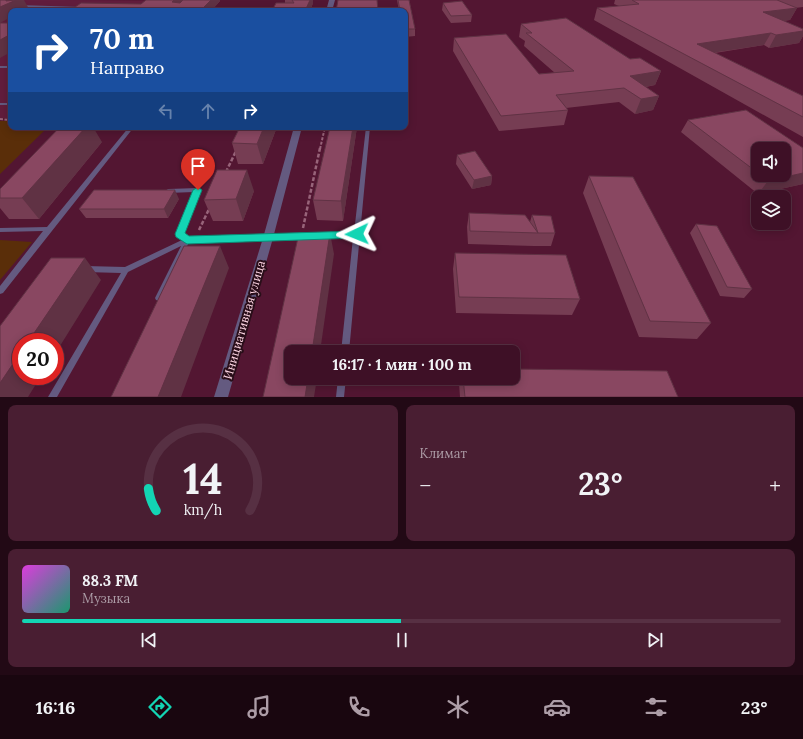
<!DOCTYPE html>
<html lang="ru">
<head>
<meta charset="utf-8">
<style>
  body { margin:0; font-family:Lora,serif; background:#491e32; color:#f1f3f6; height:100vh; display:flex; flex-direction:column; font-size:15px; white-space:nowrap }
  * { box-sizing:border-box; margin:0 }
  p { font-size:13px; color:#ad9da7 }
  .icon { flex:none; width:22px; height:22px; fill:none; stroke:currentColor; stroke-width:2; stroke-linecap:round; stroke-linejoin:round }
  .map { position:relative; height:397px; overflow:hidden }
  .panel { display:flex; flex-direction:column; gap:8px; padding:8px; background:#220915; flex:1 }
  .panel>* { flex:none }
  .hud { position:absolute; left:8px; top:8px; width:400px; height:122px; border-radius:8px; box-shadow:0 2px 10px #0003,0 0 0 1px #573043; background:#1a4fa0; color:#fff; overflow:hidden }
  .fabs { position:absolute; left:751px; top:142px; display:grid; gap:8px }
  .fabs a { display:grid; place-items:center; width:40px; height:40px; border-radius:8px; background:#3e1026; box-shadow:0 2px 10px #0003,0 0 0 1px #573043; font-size:20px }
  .speed { position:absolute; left:12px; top:333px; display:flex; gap:8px; font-size:20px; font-weight:700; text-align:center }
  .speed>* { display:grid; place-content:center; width:52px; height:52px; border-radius:50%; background:#3e1026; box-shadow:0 2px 10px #0003,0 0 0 1px #573043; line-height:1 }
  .speed .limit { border:6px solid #d22; background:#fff; color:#111 }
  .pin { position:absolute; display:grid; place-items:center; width:34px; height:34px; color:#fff; margin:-41px -17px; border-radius:50% 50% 50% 0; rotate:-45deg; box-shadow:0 0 4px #0007 }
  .pin .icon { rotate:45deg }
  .me { position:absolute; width:44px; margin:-22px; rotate:268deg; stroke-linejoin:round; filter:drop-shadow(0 0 3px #0008) }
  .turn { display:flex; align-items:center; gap:14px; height:84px; padding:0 16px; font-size:18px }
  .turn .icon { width:52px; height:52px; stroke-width:2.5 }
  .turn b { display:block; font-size:28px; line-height:34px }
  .lanes { display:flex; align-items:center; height:38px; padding:0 16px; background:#0003; justify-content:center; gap:20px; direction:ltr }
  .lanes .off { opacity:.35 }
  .big { font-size:30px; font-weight:700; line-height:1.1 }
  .panel .card { flex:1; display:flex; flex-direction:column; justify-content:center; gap:6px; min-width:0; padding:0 14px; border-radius:8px; background:#491e32 }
  .panel .dial { align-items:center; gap:0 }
  .dial svg { height:104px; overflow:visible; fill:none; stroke:#573043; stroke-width:7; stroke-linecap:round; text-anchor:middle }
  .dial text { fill:#f1f3f6; stroke:none }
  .song { display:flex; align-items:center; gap:12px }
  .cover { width:48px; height:48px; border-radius:6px; background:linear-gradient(135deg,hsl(300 70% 55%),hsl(160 70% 35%)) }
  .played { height:4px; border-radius:2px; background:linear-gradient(90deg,#13d5b4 50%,#573043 50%) }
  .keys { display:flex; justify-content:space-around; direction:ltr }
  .heat { display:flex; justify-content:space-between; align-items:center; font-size:22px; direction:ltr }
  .panel .tiles { flex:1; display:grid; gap:8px; grid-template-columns:1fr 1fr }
  .card:last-child { grid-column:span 2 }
  .trip { position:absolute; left:284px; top:345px; width:236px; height:40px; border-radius:8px; background:#3e1026; box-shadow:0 2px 10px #0003,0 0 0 1px #573043; font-weight:700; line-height:40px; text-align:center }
  .tabs { display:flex; height:64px; justify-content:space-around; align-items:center; background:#19060f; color:#ad9da7 }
  .tabs .icon { width:28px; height:28px }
  .tabs .selected { color:#13d5b4 }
  .tabs b { font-size:18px; color:#f1f3f6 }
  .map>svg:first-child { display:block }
</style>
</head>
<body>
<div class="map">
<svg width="803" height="397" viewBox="0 0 803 397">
  <rect width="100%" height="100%" fill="#531632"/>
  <path fill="#621d3d" d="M0 0H65L185 1 174 11H11V118H0Z"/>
  <path fill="#5a2e09" d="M0 121H11V127H48L0 174Z
    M0 240 32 242 0 280Z"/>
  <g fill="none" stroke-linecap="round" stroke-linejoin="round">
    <path stroke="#98647a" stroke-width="2" stroke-dasharray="3 1.5" stroke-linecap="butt" d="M0 119 11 120
      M320 149 325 127"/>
    <path stroke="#98647a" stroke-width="2.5" stroke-dasharray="4 2" stroke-linecap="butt" d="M226 172 236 151
      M303 228 320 148
      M199 230 210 207"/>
    <path fill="#645a80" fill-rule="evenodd" d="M19 5 82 7 84 8 82 9 20 7 18 6Z
      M218 9H220L221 11H217Z
      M243 10H292L294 11H241Z
      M0 66H11V68H0Z
      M0 103H11V105H0Z
      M129 127H134L3 293 0 294V286L43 231 0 232V228L47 227Z
      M366 127H370L349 352H341L353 238H321L320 236 321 234H323L354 233Z
      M198 188 201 190 184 233 188 237 306 234H308L309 236 308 238H306L189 242 162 300 159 301 156 300 155 298 181 246 128 272 57 397H48L121 273 85 272 83 271 81 269 83 267 85 266 125 267 182 240 177 234 194 192 168 193 165 191 168 189Z
      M338 378H346L344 397H336Z"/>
    <path fill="#645a80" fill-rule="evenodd" d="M329 0H335L332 11H326Z
      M294 127H302L273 238 228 397H214L263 238Z"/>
  </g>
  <path fill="#763d53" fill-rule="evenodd" d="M174 0H220V1L211 11H69L141 4Z
    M285 0H313V3L310 11H272L285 3Z
    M397 0H409L415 29V36L405 37V11H399Z
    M615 0H803V7L795 8H797L790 20 783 21 803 29V36L799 43 769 48 764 45 715 53 803 96V137L594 20 597 8 619 6 614 4Z
    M443 3 472 15 471 22 451 23 442 10Z
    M521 24 630 59 661 71 655 85 646 87 659 96 653 110 635 114 619 102 566 108 568 110 564 125 499 131 453 51 454 38 539 74 555 73 524 46 525 41 519 37Z
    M746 110 803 148V184L758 194 681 132 688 120ZM758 149H784V175H758Z
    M240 127H277L263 164H238L232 143Z
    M330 127H357L343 221 317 220 313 200Z
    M102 142 39 219H9L0 208V189Z
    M457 155 492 176 491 185 472 189 456 164Z
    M589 176 711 323 697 339 639 337 583 193Z
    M254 191 243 221H213L204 200Z
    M179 199 168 218H86L79 209Z
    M469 213 530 222 532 215 555 233 551 246H534V245V246L468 244 467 227Z
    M696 224 752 289 744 298 720 296 690 233Z
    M455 253 580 299 572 315 456 313 453 269Z
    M460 378H513L678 397H460L459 383Z"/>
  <path fill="#603244" d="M6 0H8L10 3 16 0H24L29 9 24 11H11V17L0 23V7Z
    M174 0H184L176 11 172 2Z
    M211 0H220V1L211 11H203L202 9Z
    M310 0H313V3L310 11H305Z
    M797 8 790 20 756 24 763 12Z
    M803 31V36L799 43 769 48 776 35Z
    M771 33 764 45 691 56 697 44Z
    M11 34V52L0 58V40Z
    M661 71 655 85 627 90 630 76Z
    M659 96 653 110 635 114 641 99Z
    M86 127H93L102 142 39 219 22 198Z
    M264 127H277L263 164 257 144Z
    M353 127H357L343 221 341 201Z
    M247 170 254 191 243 221 236 199Z
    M803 173V184L758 194 768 181Z
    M492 176 491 185 472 189 474 180Z
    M175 190 179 199 168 218 164 209Z
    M330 233 334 254 320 352H312Z
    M220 246 229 268 181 397H158Z
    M85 258 101 280 55 354V342H28Z
    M21 352V376H41L28 397H0V383Z
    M308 378H317L314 397H305Z"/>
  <path fill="#894761" stroke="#603244" d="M0 0H6V1L16 0 0 7Z
    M146 0H174L172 2 180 3 183 0H211L202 9H195L193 11H69L81 3 141 4Z
    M292 0H310L305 11H272L276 3H294Z
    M338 0H377L378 11H336Z
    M398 0H409L415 29H405V11H400Z
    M632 0H777L797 8 763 12 803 29V31L776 35 771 33 697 44 803 96V117L597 8 639 4Z
    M462 1 472 15 451 16 443 3Z
    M566 18 630 59 640 58 661 71 630 76 659 96 641 99 624 88 556 95 568 110 501 116 454 38 506 34 539 74 574 71 526 33H532L521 24Z
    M0 23H11V34L0 40Z
    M746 110 803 148V173L768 181 760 175H784V149H758V173L688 120Z
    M60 127H86L22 198H0V189Z
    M240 127H264L257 144 232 143Z
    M330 127H353L341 201 313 200Z
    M475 151 492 176 474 180 457 155Z
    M217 170H247L236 199 204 200Z
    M589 176 633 177 711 323 650 321Z
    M94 190H175L164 209H79Z
    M469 213 525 215 538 233 470 231Z
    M532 215 551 216 555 233H538Z
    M696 224 717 226 752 289 727 287Z
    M299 233H330L312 352H291V378H308L305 397H263Z
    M184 246H220L158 397H111Z
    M455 253 566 255 580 299 459 297Z
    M51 258H85L28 342H21V352L0 383V326Z
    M513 369 667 371 678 397H465L463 378H513Z"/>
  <path fill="#13d5b4" stroke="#0c8a75" d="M198 187 202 190 185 233 189 236 357 231 361 232 362 234 361 237 357 238 187 244 176 237 175 234 193 190Z"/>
  <g text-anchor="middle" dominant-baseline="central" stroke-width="4" stroke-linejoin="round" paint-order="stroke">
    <g font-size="12" fill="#fdd5e3" stroke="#290e19">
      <text transform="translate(244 320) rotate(-74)">Инициативная улица</text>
    </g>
  </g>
</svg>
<div class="fabs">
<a><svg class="icon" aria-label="sound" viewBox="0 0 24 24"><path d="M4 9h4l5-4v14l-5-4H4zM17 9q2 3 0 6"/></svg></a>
<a><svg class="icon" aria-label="layers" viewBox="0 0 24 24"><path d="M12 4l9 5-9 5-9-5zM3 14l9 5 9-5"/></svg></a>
</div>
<div class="speed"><div class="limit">20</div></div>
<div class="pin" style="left:198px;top:190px;background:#d93025"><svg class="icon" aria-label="arrive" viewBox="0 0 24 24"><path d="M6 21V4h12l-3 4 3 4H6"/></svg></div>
<svg class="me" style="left:357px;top:234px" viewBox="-20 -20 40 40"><path d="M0-17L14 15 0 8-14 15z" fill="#13d5b4" stroke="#fff" stroke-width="4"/></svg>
<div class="trip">16:17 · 1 мин · 100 m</div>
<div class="hud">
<div class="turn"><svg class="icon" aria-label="right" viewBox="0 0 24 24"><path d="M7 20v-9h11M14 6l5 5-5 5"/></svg><div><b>70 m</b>Направо</div></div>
<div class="lanes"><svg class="icon off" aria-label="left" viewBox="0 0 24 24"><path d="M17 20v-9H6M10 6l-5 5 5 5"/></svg><svg class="icon off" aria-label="ahead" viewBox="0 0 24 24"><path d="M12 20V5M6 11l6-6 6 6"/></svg><svg class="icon" aria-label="right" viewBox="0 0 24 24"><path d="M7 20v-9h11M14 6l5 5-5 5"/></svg></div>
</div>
</div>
<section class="panel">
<div class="tiles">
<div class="card dial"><svg viewBox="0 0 100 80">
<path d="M14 69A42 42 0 1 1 86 69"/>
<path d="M14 69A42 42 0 0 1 8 52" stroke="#13d5b4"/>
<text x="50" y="56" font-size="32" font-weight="700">14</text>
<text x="50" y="72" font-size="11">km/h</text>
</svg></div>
<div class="card"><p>Климат</p>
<div class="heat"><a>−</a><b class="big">23°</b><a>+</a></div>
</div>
<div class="card">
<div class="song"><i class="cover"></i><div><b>88.3 FM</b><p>Музыка</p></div></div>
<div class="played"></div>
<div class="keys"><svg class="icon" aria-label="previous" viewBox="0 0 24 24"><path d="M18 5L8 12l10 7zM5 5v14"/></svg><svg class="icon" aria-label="pause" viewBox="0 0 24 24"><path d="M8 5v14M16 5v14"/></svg><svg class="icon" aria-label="next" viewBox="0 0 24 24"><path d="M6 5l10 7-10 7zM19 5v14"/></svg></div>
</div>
</div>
</section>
<nav class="tabs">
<b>16:16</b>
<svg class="icon selected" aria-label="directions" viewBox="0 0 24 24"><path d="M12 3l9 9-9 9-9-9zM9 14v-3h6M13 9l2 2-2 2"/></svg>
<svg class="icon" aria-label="music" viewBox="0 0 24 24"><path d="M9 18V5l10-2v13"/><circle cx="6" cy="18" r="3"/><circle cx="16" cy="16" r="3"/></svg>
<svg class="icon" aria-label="phone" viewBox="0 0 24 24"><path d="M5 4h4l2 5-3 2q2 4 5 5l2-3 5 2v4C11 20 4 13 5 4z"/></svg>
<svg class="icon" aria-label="climate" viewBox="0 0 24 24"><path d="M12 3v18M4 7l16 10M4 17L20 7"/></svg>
<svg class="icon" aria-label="car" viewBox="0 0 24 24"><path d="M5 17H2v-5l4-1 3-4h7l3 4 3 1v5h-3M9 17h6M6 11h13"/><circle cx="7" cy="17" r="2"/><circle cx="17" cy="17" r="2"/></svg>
<svg class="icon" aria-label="filters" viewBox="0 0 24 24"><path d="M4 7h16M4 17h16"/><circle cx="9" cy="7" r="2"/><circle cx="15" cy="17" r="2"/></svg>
<b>23°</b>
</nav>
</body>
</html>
